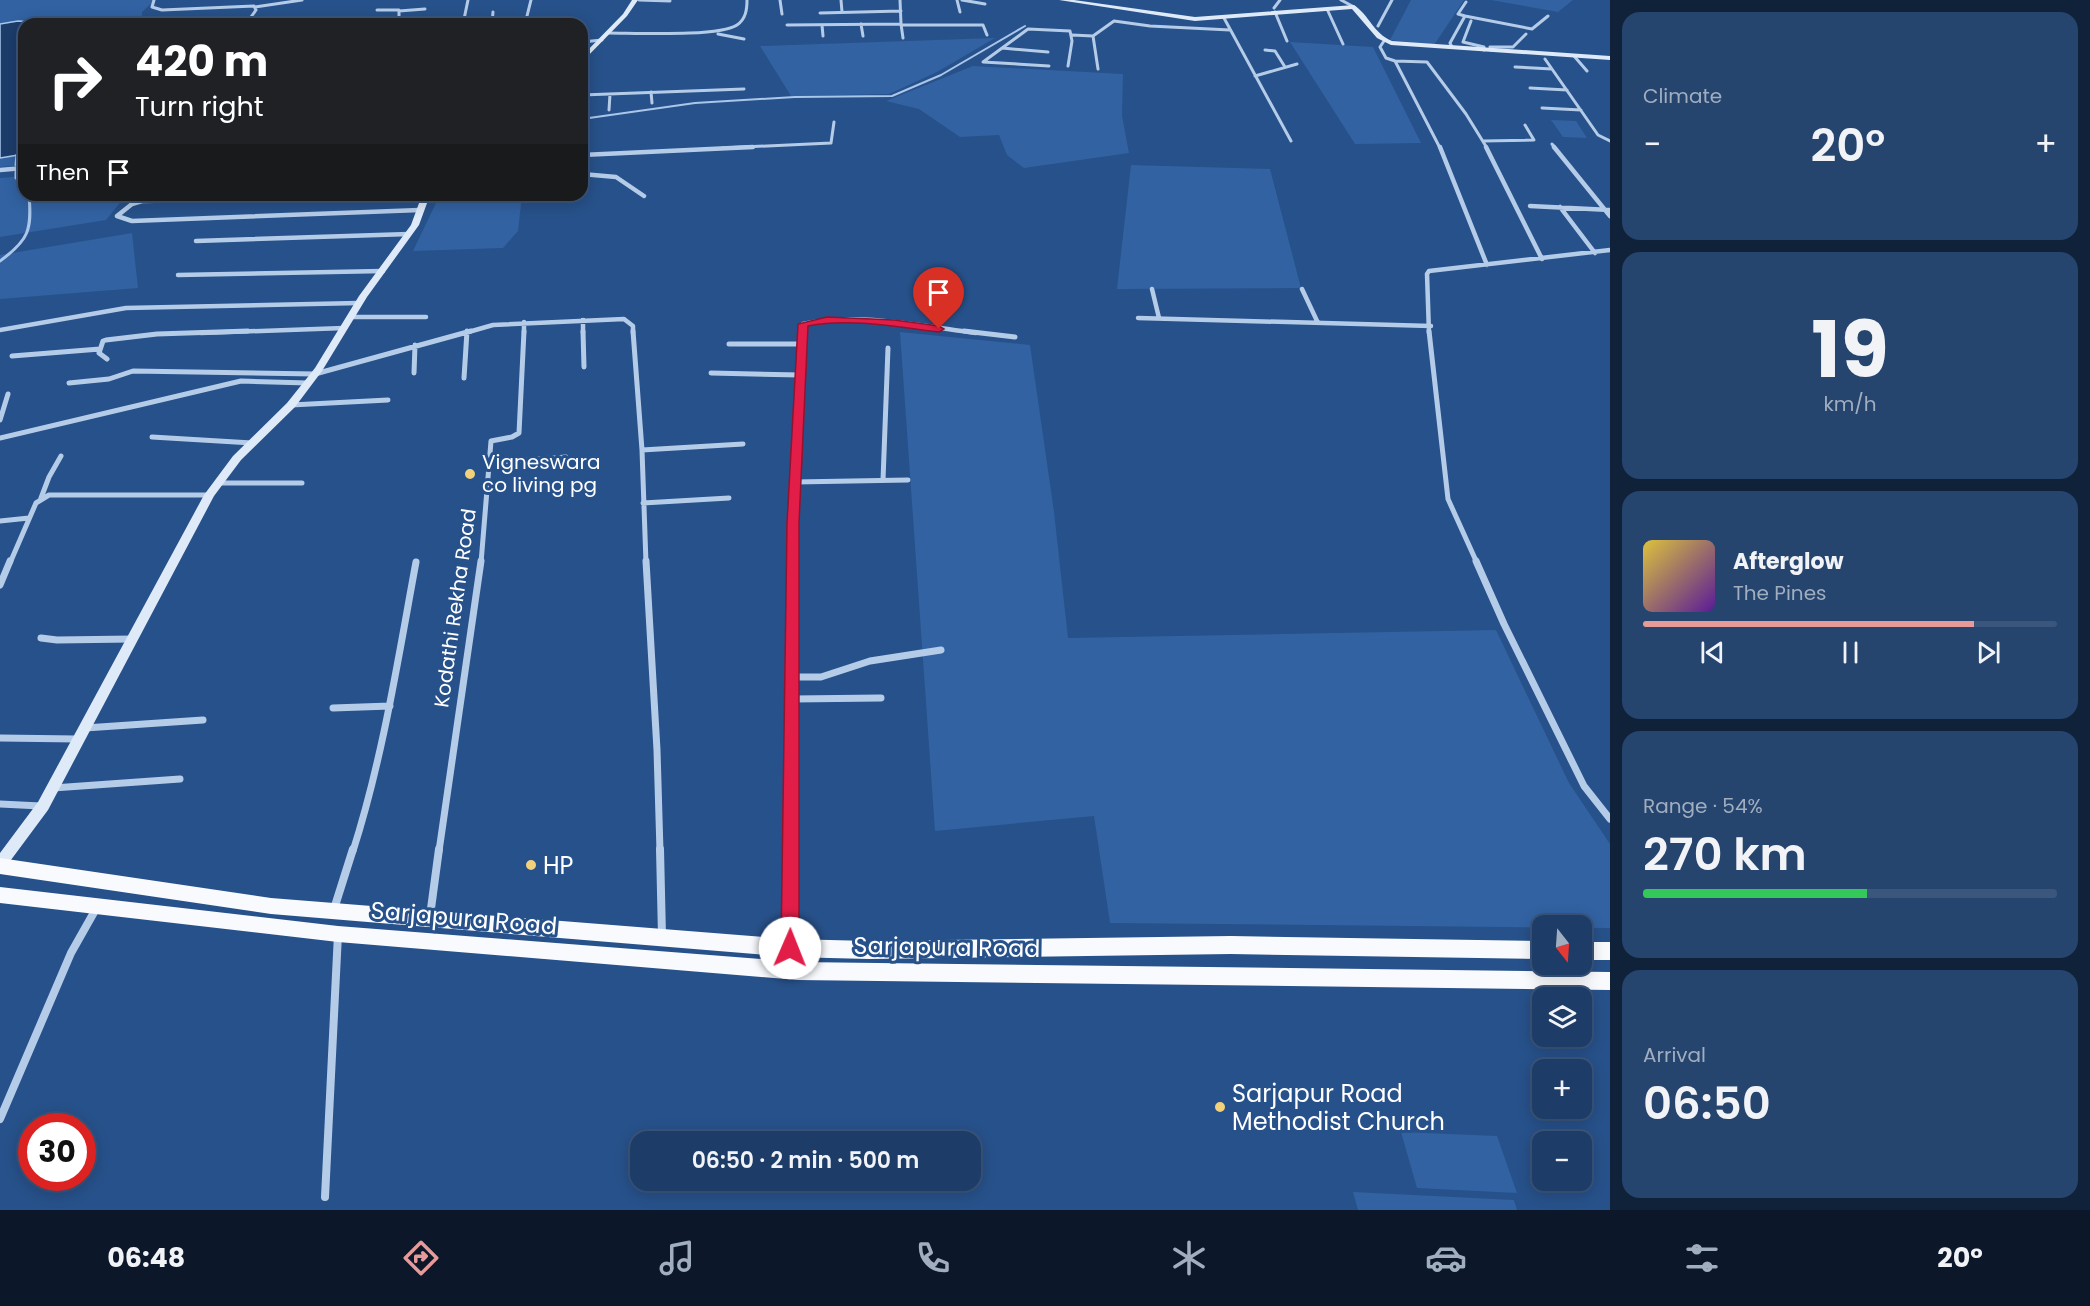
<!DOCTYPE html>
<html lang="en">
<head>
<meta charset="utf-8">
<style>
  body { margin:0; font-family:Poppins,sans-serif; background:#25446e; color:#f1f3f6; height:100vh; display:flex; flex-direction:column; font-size:22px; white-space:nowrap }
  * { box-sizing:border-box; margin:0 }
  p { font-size:20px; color:#a0aec0 }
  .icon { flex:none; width:33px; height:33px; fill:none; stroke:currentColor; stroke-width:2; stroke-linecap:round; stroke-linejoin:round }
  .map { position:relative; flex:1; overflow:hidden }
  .panel { display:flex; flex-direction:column; gap:12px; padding:12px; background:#102239; width:480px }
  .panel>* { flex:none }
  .guide { position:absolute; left:18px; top:18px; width:570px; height:183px; border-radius:18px; box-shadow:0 3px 15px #0003,0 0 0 2px #3b567c; background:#202124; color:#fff; overflow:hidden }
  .needle { width:39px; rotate:163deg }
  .controls { position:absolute; left:1532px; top:915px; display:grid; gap:12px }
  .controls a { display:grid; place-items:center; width:60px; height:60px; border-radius:12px; background:#1d3d68; box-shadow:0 3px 15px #0003,0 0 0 2px #3b567c; font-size:30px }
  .speed { position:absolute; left:18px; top:1113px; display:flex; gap:12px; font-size:30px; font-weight:700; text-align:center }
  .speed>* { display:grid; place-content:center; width:78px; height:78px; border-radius:50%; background:#1d3d68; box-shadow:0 3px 15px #0003,0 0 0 2px #3b567c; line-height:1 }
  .speed .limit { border:9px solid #d22; background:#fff; color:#111 }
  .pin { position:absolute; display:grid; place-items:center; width:51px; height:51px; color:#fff; margin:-62px -26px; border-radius:50% 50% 50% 0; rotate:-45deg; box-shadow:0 0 6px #0007 }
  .pin .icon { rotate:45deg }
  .me { position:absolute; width:66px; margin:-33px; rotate:1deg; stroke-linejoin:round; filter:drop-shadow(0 0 4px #0008) }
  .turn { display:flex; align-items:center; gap:21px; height:126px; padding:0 18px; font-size:27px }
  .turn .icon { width:78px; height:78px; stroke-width:2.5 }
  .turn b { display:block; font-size:42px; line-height:51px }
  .then { display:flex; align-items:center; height:57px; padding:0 18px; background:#0003; gap:12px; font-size:22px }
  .big { font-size:45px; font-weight:600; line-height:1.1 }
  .panel .card { flex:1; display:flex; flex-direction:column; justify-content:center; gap:9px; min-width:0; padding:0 21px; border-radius:18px; background:#25446e }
  .panel .dial { align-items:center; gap:0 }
  .dial b { font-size:78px; line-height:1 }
  .song { display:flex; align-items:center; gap:18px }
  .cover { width:72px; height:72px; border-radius:9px; background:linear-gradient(135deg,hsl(50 70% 55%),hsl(270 70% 35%)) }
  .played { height:6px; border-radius:3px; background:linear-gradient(90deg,#e69b98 80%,#3b567c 80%) }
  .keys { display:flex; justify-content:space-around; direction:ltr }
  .heat { display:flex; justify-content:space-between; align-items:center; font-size:33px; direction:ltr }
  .charge { height:9px; border-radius:4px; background:linear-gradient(90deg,#34c759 54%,#3b567c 0) }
  .trip { position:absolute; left:630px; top:1131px; width:351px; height:60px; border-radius:18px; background:#1d3d68; box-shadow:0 3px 15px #0003,0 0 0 2px #3b567c; font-weight:600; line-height:60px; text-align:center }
  .tab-bar { display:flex; height:96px; justify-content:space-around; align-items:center; background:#0c182a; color:#a0aec0 }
  .tab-bar .icon { width:42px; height:42px }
  .tab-bar .selected { color:#e69b98 }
  .tab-bar b { font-size:27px; color:#f1f3f6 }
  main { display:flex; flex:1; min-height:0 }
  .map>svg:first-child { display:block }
</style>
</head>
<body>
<main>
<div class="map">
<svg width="1610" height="1210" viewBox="0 0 1610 1210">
  <rect width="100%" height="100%" fill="#27518a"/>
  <path fill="#3262a2" d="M0 0H155L142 12V24H24V165L0 167Z
    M1411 0H1464L1434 45 1390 40Z
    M1491 0H1573L1558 12Z
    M995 38 937 72 889 94 791 96 760 46Z
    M1290 42 1373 47 1421 143 1355 144Z
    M973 66 1123 74 1122 116 1129 153 1024 168 1007 155 999 135 960 137 919 109 886 101Z
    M1551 120 1576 121 1587 138 1563 137Z
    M1131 165 1270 169 1301 288 1117 289Z
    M24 176V195H74L76 197 126 195 106 220 0 237V178Z
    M477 195H522L518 231 503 248 413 251 436 203Z
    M132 233 138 288 0 299V255Z
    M900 332 1030 345 1054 512 1068 638 1496 630 1569 783 1610 844V928L1110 923 1094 816 935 831Z
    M1401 1132 1497 1136 1517 1193 1417 1188Z
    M1353 1192 1514 1200 1517 1210H1358Z"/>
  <path fill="#1c3c6a" stroke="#aac6ea" stroke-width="1.5" d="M18 21 72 24H24V154L0 158V24Z"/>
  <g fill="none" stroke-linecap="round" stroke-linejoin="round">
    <path stroke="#aac6ea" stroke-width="2" d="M582 119 695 103 795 97 892 96 941 75 1025 26"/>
    <path stroke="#aac6ea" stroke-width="3" d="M16 165 17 155
      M16 172V178L24 183
      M0 261C29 240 32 230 29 195"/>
    <path stroke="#b5cce9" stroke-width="3" d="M154 0 152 7 162 10 254 6 256 10 246 24
      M639 0 670 1
      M780 0 782 14
      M841 0 842 12
      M957 0 960 12
      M962 0 985 4
      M1341 0 1354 7
      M255 7 302 0
      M1274 8 1280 0
      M1327 9 1343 44
      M377 10H399V24
      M399 11 425 9
      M1275 12 1287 41
      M820 13 901 11
      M1465 16 1532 29 1548 16
      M1224 18 1291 141
      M1471 21 1463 42 1484 47V50
      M463 24 468 0
      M492 24 493 12
      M525 24 531 0
      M861 24 863 36
      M901 24 903 38
      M787 25 901 24 900 0
      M822 25 823 36
      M901 25H983L987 35
      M1378 26 1392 0
      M609 33C635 33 720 37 737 25 746 19 747 9 747 0
      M718 34 744 39
      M1072 35 1093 36 1114 21 1150 26 1230 30
      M1093 36 1098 69
      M1384 41 1380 47 1386 58 1395 61 1427 62 1466 114 1487 148
      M582 42 602 40
      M1452 47 1450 43 1465 16 1458 14 1466 2
      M1002 48 1048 52
      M1265 50 1275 51 1285 67
      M1491 50 1490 47H1513L1526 34
      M1574 56 1587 71
      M1545 59 1598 135 1610 141
      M1395 61 1440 148
      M1049 66 983 62 1028 29 1070 31 1072 41 1068 66
      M1515 67 1552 69
      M1255 76 1297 64
      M1530 88 1567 90
      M651 92 652 103
      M582 95 744 89
      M1542 108 1581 110
      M609 110 610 94
      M1483 141 1534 140 1525 125
      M1552 144 1555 148
      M722 148 831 143 834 122"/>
    <path stroke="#b5cce9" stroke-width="4.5" d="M1440 147 1487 265
      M1486 147 1542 259
      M1554 147 1610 216
      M582 155 753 147
      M0 170 24 168
      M582 174 616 177 644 196
      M1530 206 1610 210
      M1560 207 1595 253
      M420 210 132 221 117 216 132 204 142 201 435 195
      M196 241 409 234
      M178 275 383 271
      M1152 289 1159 318
      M1302 289 1318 323
      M351 317H426
      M1138 318 1431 326
      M583 320V333
      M0 330 126 308 359 303
      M201 333 344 328
      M465 333 493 325 624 319 633 326V333
      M524 333V322
      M803 333V324C856 312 922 326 976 333
      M1429 333 1427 274 1429 271 1610 250"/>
    <path stroke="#b5cce9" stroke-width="5" d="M583 331 584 367
      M633 331 642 450 646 563
      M964 331 1015 337
      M1429 331 1448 499 1477 563
      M729 344H802
      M12 356 100 349
      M107 359 99 353 103 341 106 340 157 334 248 331
      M414 373 415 345
      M711 373 800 375
      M464 378 467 331
      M69 383 109 379 133 371 315 374 471 331
      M291 405 388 400
      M0 420 8 394
      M152 437 252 443
      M0 438 241 381 308 383
      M642 450 743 444
      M489 463 566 457
      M883 480 888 348
      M795 482 908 480
      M219 483H302
      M41 498 49 477 61 456
      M643 503 729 498
      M0 521 29 518
      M10 563 36 503 49 495H209
      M481 563 491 441 512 437 519 433 524 331
      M793 563 803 331"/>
    <path stroke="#b5cce9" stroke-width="7" d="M646 561 657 750 660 851
      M1476 561 1504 624 1584 786 1610 819
      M0 585 10 561
      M41 638 57 640 132 639
      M793 677H821L870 661 941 650
      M793 699 881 698
      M333 708 390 706
      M85 728 203 720
      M0 738 77 739
      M53 788 180 779
      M0 804 41 806
      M353 851C383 757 398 659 416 562
      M439 851 481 561
      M791 851 793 561"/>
    <path stroke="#b5cce9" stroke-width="8" d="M660 849 662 936
      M791 849 790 948 797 969
      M334 909 353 849
      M430 916 439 849
      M0 1119 71 953 97 907
      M325 1197 338 934"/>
    <path fill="#dfeaf8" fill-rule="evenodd" d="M632 0H638L627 16 582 62V56L623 14Z
      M1059 0H1074L1195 17 1354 5C1369 15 1374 34 1392 41L1610 56V60L1391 45 1377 38 1352 9 1195 21Z
      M422 195H430L419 225 367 297 322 371 295 407 241 460 214 496 48 810 5 868 0 870V853L38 802 204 495 233 456 287 403 315 368 359 296 411 225Z"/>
    <path fill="#f8fafe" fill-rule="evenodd" d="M0 858 271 898 790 939 869 941 1231 936 1542 941V959L1231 954 869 959 790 957 271 914 0 874Z
      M0 887 338 926 798 962 1610 972V990L798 980 338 942 0 903Z
      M1581 942H1610V960H1581Z"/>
  </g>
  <path fill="#e11d48" stroke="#92132f" stroke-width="1.5" d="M827 317 894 320 939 326 944 329 939 332C897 327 851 318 808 326L799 523V948L796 953 790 956 784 953 781 948 787 523 798 324Z"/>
  <g fill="#f2d17b" stroke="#27518a" stroke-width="2">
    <circle cx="470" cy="474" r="6"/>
    <circle cx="531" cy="865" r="6"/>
    <circle cx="1220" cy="1107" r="6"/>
  </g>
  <g text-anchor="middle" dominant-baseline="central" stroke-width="6" stroke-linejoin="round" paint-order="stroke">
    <g font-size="20" fill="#fff" stroke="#27518a" text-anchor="start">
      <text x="482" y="462">Vigneswara<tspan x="482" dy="23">co living pg</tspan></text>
    </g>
    <g font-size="20" fill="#fff" stroke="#27518a">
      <text transform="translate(455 608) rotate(-82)">Kodathi Rekha Road</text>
    </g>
    <g font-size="24" fill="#fff" stroke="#27518a" text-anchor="start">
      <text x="543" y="865">HP</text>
      <text x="1232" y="1093">Sarjapur Road<tspan x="1232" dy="28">Methodist Church</tspan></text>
    </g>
    <g font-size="24" fill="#fff" stroke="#27518a">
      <text transform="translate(464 918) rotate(5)">Sarjapura Road</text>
      <text transform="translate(947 947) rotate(1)">Sarjapura Road</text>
    </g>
  </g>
</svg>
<div class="controls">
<a><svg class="needle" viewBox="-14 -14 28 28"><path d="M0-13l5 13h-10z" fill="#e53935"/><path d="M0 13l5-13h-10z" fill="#a0aec0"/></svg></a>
<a><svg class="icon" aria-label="layers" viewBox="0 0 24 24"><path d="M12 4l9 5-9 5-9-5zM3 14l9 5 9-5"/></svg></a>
<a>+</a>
<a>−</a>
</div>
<div class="speed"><div class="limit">30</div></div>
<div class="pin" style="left:939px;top:329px;background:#d93025"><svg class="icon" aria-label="arrive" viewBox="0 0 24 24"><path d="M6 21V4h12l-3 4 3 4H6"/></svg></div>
<svg class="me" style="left:790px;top:948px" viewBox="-20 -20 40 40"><circle r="19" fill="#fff"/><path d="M0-13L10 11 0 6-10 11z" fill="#e11d48"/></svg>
<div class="trip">06:50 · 2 min · 500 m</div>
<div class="guide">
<div class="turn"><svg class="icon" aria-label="right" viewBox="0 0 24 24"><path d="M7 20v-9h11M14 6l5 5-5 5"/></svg><div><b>420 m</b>Turn right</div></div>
<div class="then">Then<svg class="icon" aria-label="arrive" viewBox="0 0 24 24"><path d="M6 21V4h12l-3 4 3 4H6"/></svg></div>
</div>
</div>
<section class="panel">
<div class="card"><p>Climate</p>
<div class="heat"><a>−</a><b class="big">20°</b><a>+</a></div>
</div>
<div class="card dial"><b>19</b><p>km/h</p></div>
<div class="card">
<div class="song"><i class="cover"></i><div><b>Afterglow</b><p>The Pines</p></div></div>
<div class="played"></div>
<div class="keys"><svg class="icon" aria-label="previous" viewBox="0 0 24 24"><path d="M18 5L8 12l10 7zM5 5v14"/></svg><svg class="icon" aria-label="pause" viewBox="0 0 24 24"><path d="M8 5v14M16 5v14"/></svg><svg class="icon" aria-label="next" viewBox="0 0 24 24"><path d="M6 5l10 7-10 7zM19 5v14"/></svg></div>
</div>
<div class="card"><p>Range · 54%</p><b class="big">270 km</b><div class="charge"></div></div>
<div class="card"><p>Arrival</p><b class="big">06:50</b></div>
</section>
</main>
<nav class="tab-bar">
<b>06:48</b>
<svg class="icon selected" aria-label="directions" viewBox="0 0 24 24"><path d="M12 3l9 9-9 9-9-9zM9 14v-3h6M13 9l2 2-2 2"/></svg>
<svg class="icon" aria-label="music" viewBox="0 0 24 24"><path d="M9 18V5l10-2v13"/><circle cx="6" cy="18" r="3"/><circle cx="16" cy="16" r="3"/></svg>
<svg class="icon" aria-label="phone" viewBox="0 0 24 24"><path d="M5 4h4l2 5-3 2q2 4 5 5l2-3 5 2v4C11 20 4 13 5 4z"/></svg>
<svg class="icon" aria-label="climate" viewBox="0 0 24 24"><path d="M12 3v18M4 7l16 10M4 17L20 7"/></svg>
<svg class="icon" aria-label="car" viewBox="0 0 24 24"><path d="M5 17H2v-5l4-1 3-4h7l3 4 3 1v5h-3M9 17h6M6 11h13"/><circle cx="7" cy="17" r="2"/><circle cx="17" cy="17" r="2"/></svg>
<svg class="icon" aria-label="filters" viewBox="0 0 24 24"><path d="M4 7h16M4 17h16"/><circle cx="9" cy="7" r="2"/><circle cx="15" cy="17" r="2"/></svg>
<b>20°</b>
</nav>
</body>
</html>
